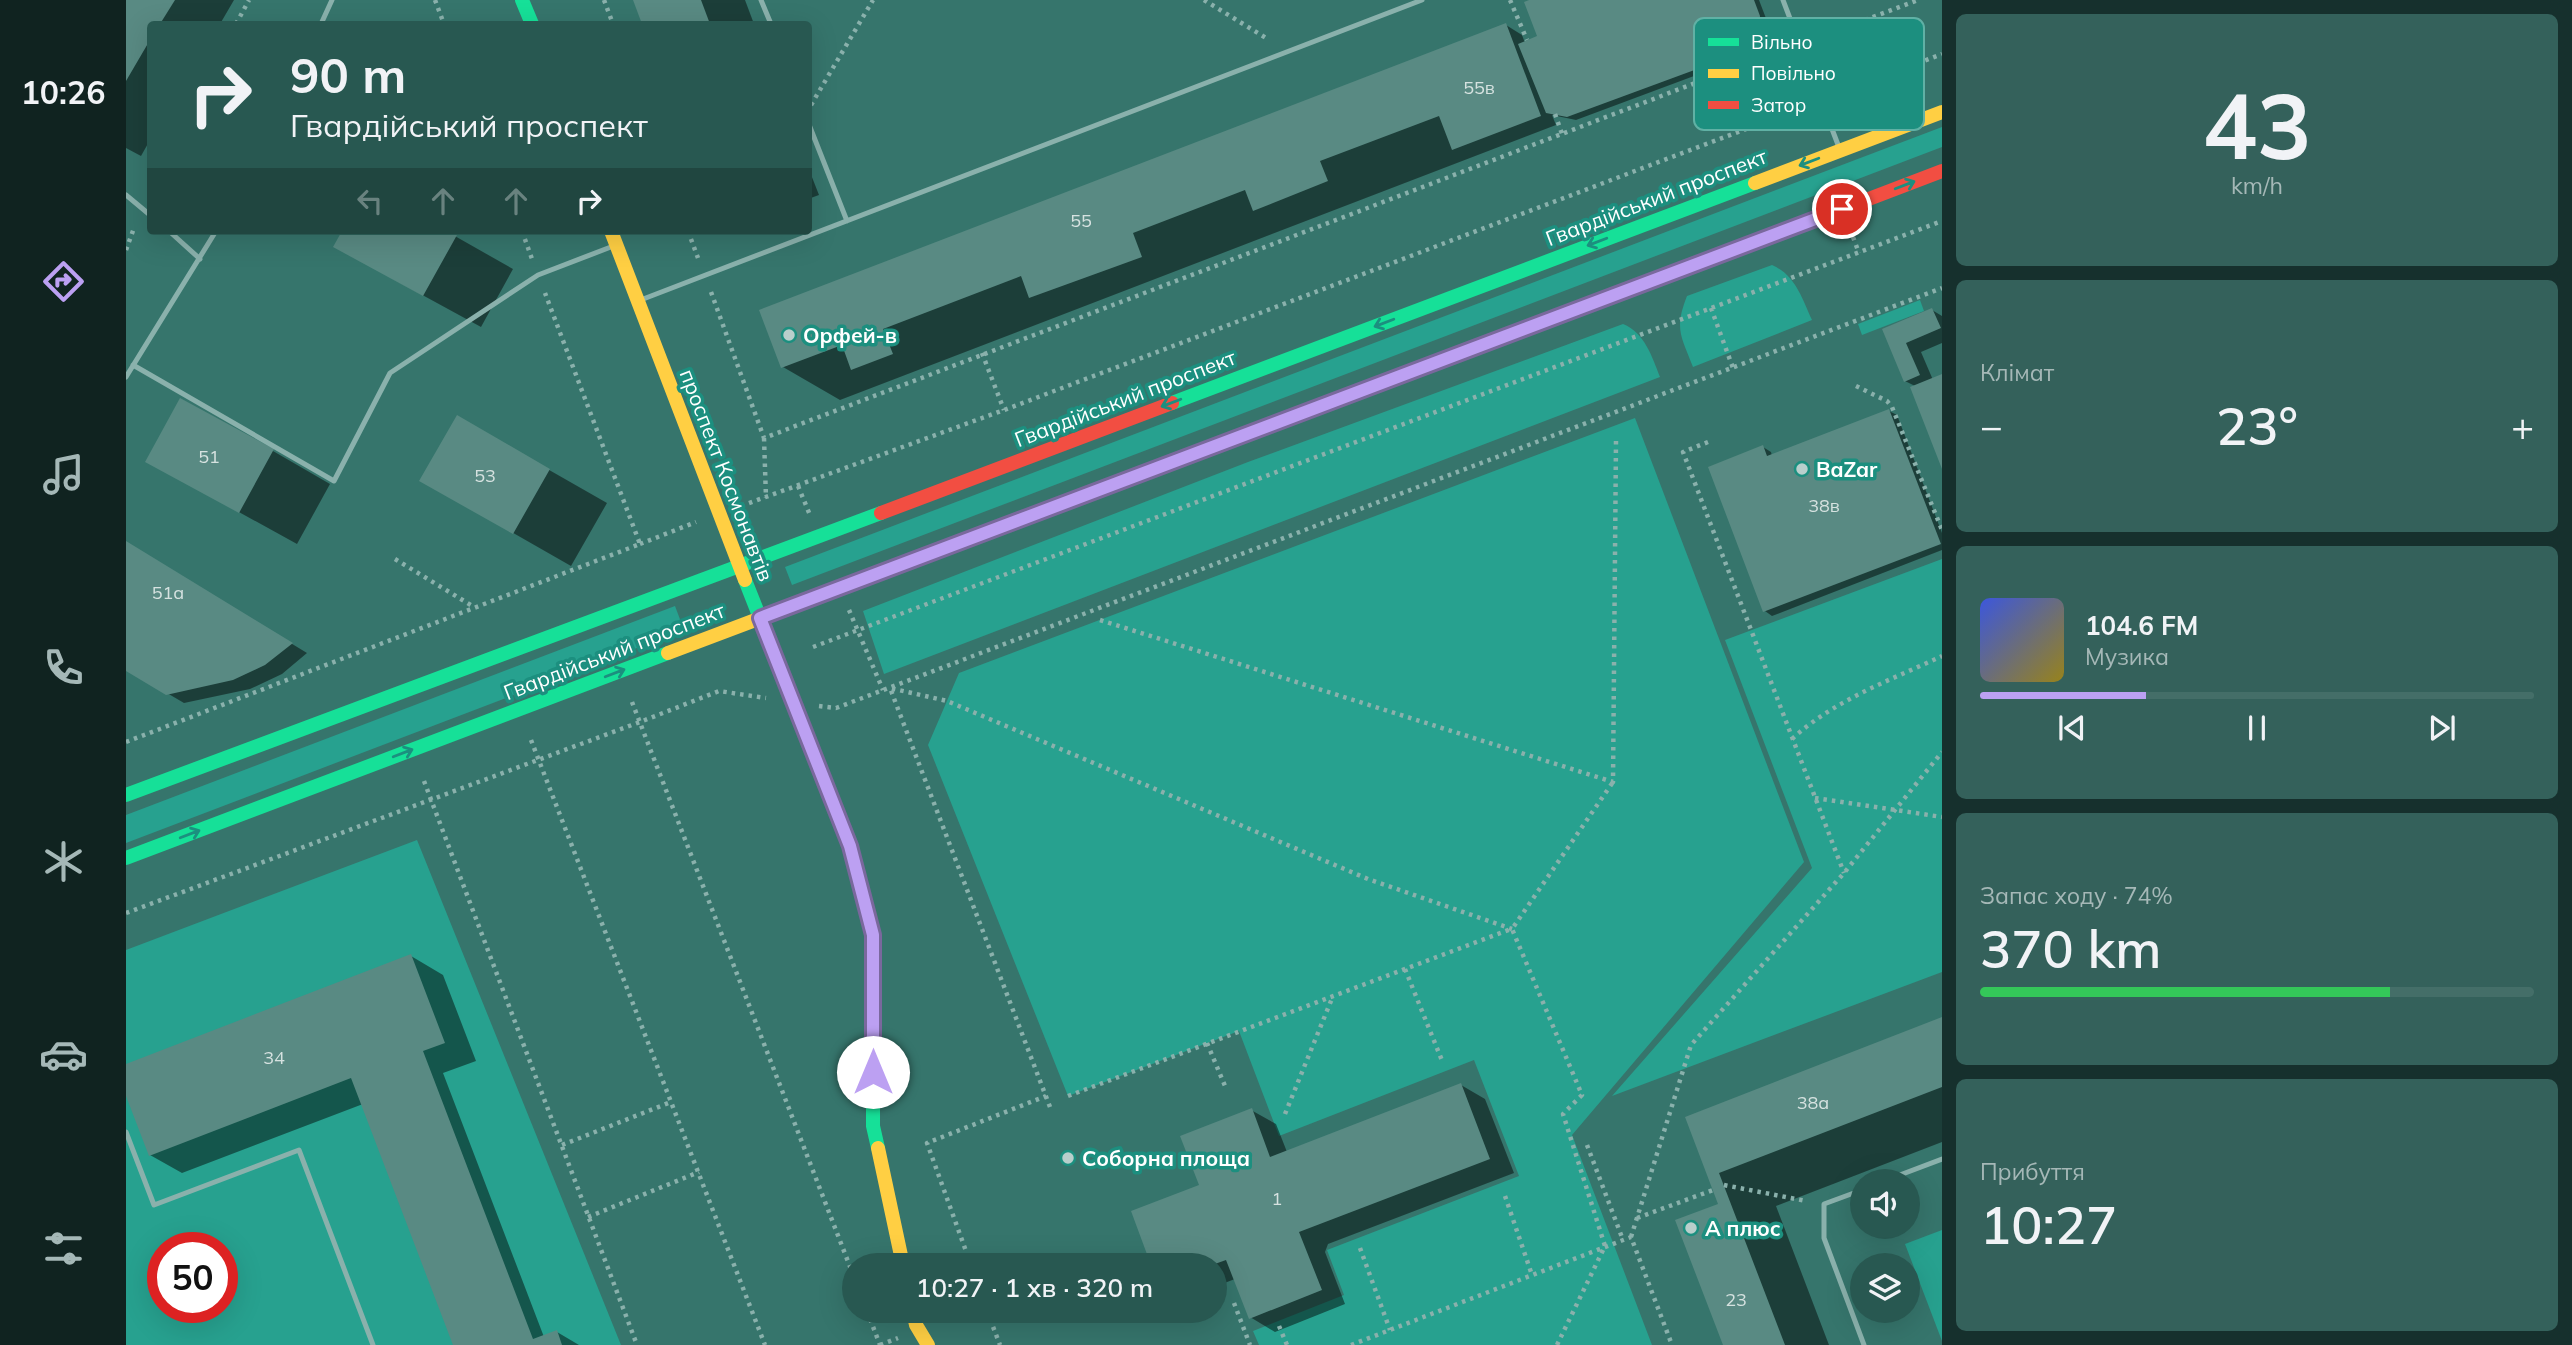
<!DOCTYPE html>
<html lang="uk">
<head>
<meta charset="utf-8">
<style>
  body { margin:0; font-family:Mulish,sans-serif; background:#34615b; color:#f1f3f6; height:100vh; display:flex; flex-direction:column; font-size:26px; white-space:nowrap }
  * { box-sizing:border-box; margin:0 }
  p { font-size:23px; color:#a5b8b7 }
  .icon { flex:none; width:38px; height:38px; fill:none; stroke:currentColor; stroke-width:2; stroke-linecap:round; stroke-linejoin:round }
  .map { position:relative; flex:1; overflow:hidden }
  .side { display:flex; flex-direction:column; gap:14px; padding:14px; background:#16302d; width:630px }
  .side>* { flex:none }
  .hud { position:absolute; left:21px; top:21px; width:665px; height:214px; border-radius:7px; box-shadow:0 7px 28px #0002; background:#285851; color:#f1f3f6; overflow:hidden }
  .fabs { position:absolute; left:1724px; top:1169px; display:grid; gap:14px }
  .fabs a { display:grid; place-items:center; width:70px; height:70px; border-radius:50%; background:#285851; box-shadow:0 7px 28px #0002; font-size:35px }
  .speed { position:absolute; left:21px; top:1232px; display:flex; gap:14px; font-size:35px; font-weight:700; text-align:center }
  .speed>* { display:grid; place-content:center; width:91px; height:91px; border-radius:50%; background:#285851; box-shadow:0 7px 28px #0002; line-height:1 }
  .speed .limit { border:10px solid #d22; background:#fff; color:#111 }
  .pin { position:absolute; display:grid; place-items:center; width:60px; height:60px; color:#fff; margin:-30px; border:4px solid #fff; border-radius:50%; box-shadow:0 2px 7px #0007 }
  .me { position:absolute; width:77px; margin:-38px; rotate:0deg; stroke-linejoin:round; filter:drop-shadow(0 0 5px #0008) }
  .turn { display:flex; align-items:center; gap:24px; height:147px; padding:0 28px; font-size:32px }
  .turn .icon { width:91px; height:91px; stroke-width:2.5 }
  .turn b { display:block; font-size:49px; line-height:60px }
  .lanes { display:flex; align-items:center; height:66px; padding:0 28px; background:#0003; justify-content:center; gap:35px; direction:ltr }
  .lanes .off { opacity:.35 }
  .big { font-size:52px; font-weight:600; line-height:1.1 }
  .side .widget { flex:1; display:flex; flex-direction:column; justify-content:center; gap:10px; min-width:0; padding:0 24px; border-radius:10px; background:#34615b }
  .side .dial { align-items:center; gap:0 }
  .dial b { font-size:91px; line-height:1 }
  .song { display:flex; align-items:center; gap:21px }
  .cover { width:84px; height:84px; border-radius:10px; background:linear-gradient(135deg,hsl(230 70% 55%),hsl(50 70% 35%)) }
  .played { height:7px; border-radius:4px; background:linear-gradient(90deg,#bca0f2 30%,#446e68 30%) }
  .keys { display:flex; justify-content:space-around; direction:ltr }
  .heat { display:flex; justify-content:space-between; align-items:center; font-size:38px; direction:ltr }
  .charge { height:10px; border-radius:5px; background:linear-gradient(90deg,#34c759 74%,#446e68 0) }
  .trip { position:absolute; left:716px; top:1253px; width:385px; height:70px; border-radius:35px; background:#285851; box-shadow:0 7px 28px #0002; font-weight:600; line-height:70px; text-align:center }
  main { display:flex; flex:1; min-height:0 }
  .tabs { display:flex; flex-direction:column; width:126px; justify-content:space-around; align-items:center; background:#102320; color:#a5b8b7 }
  .tabs .icon { width:49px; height:49px }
  .tabs .selected { color:#bca0f2 }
  .tabs b { font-size:32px; color:#f1f3f6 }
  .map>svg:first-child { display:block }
</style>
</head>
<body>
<main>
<nav class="tabs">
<b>10:26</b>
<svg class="icon selected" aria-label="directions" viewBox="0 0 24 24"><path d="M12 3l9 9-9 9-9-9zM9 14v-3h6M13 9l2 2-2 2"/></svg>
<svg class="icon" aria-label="music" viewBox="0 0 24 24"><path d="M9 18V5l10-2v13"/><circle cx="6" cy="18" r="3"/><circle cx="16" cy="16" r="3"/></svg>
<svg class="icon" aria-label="phone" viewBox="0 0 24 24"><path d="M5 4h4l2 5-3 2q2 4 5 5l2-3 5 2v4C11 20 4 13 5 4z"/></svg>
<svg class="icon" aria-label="climate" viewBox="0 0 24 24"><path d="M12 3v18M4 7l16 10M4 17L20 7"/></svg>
<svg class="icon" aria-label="car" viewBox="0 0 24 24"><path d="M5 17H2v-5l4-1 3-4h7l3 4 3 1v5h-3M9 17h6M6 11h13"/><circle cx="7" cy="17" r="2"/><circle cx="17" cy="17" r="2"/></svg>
<svg class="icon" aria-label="filters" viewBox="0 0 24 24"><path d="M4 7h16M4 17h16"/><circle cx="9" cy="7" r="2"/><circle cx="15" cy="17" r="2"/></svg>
</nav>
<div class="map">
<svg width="1816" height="1345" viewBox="0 0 1816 1345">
  <rect width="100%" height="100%" fill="#36756c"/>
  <path fill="#27a18f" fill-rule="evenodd" d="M1816 127V147L666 585 659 567Z
    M1646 265C1669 275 1676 298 1686 320L1567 367C1555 336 1548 329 1561 296Z
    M1794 300 1798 311 1736 335 1732 324Z
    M1497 324C1519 333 1526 357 1534 377L758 674 737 611 1122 462Z
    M1509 418 1678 862 1446 1135 1526 1345H1133L1127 1331 1218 1295 1201 1250 1393 1176 1348 1060 1153 1136 1113 1031 942 1096 802 745 833 673Z
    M1816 559V972L1486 1096 1686 868 1599 640Z
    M549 606 558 630 0 843V815Z
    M291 840 495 1345H0V950ZM37 1248H96V1307H37Z
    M1816 1230V1341L1779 1244Z"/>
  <path fill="#0007" d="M0 0H108L94 24H24V140L15 156 0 148Z
    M509 0H619L628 24H518Z
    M1408 0H1633L1641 21 1640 39 1627 54 1450 120 1426 115 1430 125 714 400 657 367 1380 25 1396 35 1399 43 1414 37Z
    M682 167 693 195 682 199Z
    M218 231H320L387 269 355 327 267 279Z
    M1806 310 1816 316V343L1795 352 1807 380 1816 376V465L1789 386 1779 381 1759 330Z
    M1763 411 1771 415 1816 533V550L1646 616 1639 611 1637 447 1645 452 1646 456Z
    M332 418 481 503 445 566 296 481Z
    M147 451 204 484 171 544 22 462Z
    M0 543 181 653 156 674 124 689 58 703 0 669Z
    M285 956 317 975 350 1061 317 1073 418 1337 431 1332 453 1345H329L237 1104 56 1173 24 1155 0 1091V1065Z
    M1816 1019V1142L1650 1206 1703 1345H1598L1594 1205 1561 1118Z
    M1335 1085 1359 1099 1388 1173 1202 1244 1199 1252 1219 1304 1149 1332 1124 1317 1109 1279 1088 1287V1265H1027L1007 1212 1075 1186 1125 1110 1150 1124 1161 1152Z"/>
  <path fill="#598a83" d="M0 0H49L34 24H24V40L0 81Z
    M507 0H575L584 24H516Z
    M1403 0H1628L1634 16 1632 35 1620 51 1441 117 1420 113 1392 44 1411 36 1398 2Z
    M1380 23 1415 116 1326 150 1313 116 1194 161 1202 181 1127 211 1119 190 1007 233 1016 257 983 269 903 298 895 276 757 329 767 354 725 370 716 345 655 368 633 310Z
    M216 231H324L331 235 297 296 207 247Z
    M1806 308 1815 328 1780 343 1794 375 1778 382 1756 329Z
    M1816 374V469L1784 387Z
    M54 398 148 449 113 513 19 462Z
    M1763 409 1815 544 1637 612 1582 467 1637 445 1641 456Z
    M331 415 424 469 387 534 293 481Z
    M0 541 167 643 139 665 107 680 40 695 0 671Z
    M285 954 319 1043 297 1051 407 1339 431 1330 436 1345H327L225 1078 23 1156 0 1096V1064Z
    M1816 1017V1087L1593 1173 1659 1345H1597L1549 1220 1592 1204 1559 1117Z
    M1335 1083 1364 1159 1173 1232 1196 1290 1123 1319 1100 1260 1086 1265H1025L1005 1211 1073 1185 1054 1136 1126 1108 1144 1157Z"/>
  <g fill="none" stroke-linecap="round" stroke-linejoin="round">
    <path stroke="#8ab1ac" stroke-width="4.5" stroke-dasharray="3.5 5" stroke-linecap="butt" d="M309 0 318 24
      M478 0 487 24
      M1078 0 1140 38
      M1384 0 1401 40
      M110 24 123 0
      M1691 38 1792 0
      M1712 94 1816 54
      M685 105 747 0
      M1429 114 1436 134
      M1724 229 1733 253
      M396 231 406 259
      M562 231 572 258
      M0 250 8 228
      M585 292 638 438 1656 50
      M1585 308 1607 368
      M856 353 878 410
      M1730 386 1761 401 1766 407 1816 530
      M638 438 640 498
      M1582 442 1557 452 1718 873
      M672 486 684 515
      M615 506 878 410 1678 107
      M514 544 570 522
      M269 559 348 607
      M723 610 757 690
      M974 620 1487 782 1490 440
      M687 647 1816 221
      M506 702 728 1277
      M693 706 710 708 1816 288
      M1666 739C1708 700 1765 680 1816 656
      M405 740 639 1345
      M0 742 514 544 419 293
      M298 781 511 1345
      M1689 798 1816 817
      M0 913 514 722 593 691 640 698
      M1279 969 1317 1063
      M1081 1043 1099 1086
      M942 1096 1385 929
      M924 1107 764 688 821 701 1242 879 1386 929
      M1159 1114 1207 996
      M436 1145 545 1102
      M1461 1145 1497 1240
      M1598 1185 1680 1201
      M1379 1196 1406 1275
      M462 1217 573 1172
      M1511 1218 1587 1190
      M1505 1237 1565 1045 1718 873 1816 752
      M1234 1248 1264 1330
      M845 1265 801 1143 920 1096
      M1108 1303 1124 1345
      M741 1311 754 1345
      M861 1311 874 1345
      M816 1320 834 1311
      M1153 1326 1161 1345
      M754 1345 772 1338
      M1225 1345 1505 1237 1546 1345
      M1431 1345 1479 1246 1437 1114 1456 1095 1386 929 1487 782"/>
    <path stroke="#8ab1ac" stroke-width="5" d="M635 0 645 24
      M1657 0 1714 150
      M195 24 206 0
      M682 122 721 221
      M0 195 24 215
      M43 231 74 259
      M512 301 1296 0
      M7 365 208 481 264 373 412 275 490 245
      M0 377 90 231
      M0 1132 28 1205 173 1150 247 1345
      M1758 1181 1816 1159
      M1736 1190 1698 1204V1238L1738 1345"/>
    <path stroke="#16e098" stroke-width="14" d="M396 0 406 24
      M1046 403 1629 183
      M1193 407 1727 205
      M619 580 724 846 747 935V1126L752 1148
      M0 795 755 513
      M0 858 542 653"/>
    <path stroke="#ffcf43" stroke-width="14" d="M1629 183 1816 112
      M485 231 619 580
      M542 653 904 516
      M752 1148 777 1265
      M787 1311 790 1325 802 1345"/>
    <path stroke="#f24e42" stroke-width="14" d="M1727 205 1816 171
      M755 513 1046 403
      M904 516 1193 407"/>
  </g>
  <defs><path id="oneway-shaft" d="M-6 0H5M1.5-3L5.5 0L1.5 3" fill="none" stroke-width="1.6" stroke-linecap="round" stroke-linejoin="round" transform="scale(1.75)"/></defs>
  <g stroke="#1c8f7f">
    <use href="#oneway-shaft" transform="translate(1683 162) rotate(159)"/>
    <use href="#oneway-shaft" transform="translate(1779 185) rotate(-21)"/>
    <use href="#oneway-shaft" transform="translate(1471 242) rotate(159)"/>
    <use href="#oneway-shaft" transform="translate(1258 323) rotate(159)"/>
    <use href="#oneway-shaft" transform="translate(1045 403) rotate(159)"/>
    <use href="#oneway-shaft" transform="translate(489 673) rotate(-21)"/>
    <use href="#oneway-shaft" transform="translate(277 753) rotate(-21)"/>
    <use href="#oneway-shaft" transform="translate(64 834) rotate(-21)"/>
  </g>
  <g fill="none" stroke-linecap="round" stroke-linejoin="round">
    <g stroke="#7a689d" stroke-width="18">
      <path id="route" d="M747 1072V935L724 846 634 618 1716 209"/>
    </g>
    <use href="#route" stroke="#bca0f2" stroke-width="12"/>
  </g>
  <g fill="#b9cfcc" stroke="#1c8f7f" stroke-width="2.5">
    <circle cx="663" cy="335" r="7"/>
    <circle cx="1676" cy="469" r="7"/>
    <circle cx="942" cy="1158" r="7"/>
    <circle cx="1565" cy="1228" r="7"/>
  </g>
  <g text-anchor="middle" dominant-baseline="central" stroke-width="7" stroke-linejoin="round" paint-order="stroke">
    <g font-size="18" fill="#d6e2e0">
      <text x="1353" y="87">55в</text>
      <text x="955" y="220">55</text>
      <text x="83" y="456">51</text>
      <text x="359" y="475">53</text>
      <text x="1698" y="505">38в</text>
      <text x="42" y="592">51а</text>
      <text x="148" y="1057">34</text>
      <text x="1687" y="1102">38а</text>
      <text x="1151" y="1198">1</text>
      <text x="1610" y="1299">23</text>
    </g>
    <g font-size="21" fill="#fff" stroke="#1c8f7f">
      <text transform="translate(1530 197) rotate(-21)">Гвардійський проспект</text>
      <text transform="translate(999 398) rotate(-21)">Гвардійський проспект</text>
      <text transform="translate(601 475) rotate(69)">проспект Космонавтів</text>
      <text transform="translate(488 651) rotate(-21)">Гвардійський проспект</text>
    </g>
    <g font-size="21" font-weight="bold" fill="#fff" stroke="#1c8f7f" text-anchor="start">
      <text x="677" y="335">Орфей-в</text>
      <text x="1690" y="469">BaZar</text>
      <text x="956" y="1158">Соборна площа</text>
      <text x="1579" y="1228">А плюс</text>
    </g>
  </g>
  <rect x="1568" y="18" width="230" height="112" rx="10" fill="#1c8f7f" stroke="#60b1a5" stroke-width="2"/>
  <rect x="1582" y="38" width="31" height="8" fill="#16e098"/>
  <rect x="1582" y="69" width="31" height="9" fill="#ffcf43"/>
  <rect x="1582" y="101" width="31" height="8" fill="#f24e42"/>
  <g font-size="19" fill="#fff">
    <text x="1625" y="49">Вільно</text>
    <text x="1625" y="80">Повільно</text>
    <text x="1625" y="112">Затор</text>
  </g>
</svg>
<div class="fabs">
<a><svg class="icon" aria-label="sound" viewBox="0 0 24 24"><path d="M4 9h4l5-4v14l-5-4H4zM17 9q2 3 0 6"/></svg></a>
<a><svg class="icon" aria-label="layers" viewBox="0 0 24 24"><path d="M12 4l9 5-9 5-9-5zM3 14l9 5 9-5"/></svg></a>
</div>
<div class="speed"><div class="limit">50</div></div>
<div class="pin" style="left:1716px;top:209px;background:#d93025"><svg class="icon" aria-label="arrive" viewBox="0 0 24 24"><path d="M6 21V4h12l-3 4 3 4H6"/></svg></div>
<svg class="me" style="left:747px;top:1072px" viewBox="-20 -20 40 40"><circle r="19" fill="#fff"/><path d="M0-13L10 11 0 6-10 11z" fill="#bca0f2"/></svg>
<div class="trip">10:27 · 1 хв · 320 m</div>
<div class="hud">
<div class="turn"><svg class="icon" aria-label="right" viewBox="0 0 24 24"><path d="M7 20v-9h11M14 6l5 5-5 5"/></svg><div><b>90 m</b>Гвардійський проспект</div></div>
<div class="lanes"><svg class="icon off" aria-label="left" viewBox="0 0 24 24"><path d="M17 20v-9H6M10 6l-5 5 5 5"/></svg><svg class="icon off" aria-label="ahead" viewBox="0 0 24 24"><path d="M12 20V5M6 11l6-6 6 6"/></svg><svg class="icon off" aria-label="ahead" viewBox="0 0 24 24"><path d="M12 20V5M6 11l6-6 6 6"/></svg><svg class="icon" aria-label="right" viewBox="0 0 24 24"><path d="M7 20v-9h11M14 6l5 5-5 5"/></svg></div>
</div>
</div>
<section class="side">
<div class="widget dial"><b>43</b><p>km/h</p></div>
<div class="widget"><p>Клімат</p>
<div class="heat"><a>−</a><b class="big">23°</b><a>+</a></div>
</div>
<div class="widget">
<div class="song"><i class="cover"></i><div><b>104.6 FM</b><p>Музика</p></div></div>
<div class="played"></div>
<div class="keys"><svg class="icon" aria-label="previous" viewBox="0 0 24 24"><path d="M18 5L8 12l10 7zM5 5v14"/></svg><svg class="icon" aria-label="pause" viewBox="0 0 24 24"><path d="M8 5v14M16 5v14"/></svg><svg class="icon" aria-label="next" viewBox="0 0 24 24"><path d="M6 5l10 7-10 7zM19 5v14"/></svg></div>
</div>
<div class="widget"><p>Запас ходу · 74%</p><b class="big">370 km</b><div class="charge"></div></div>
<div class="widget"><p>Прибуття</p><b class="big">10:27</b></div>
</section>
</main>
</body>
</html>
